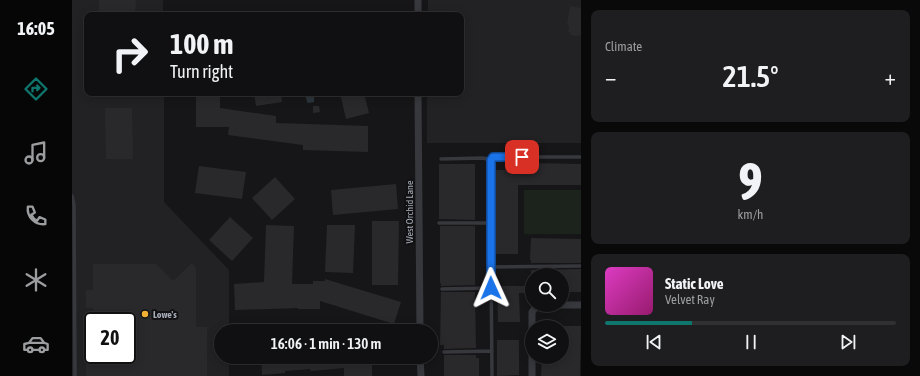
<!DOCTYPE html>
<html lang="en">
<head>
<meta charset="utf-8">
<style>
  body { margin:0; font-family:"Asap Condensed",sans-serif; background:#1e1e20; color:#f1f3f6; height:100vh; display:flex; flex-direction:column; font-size:15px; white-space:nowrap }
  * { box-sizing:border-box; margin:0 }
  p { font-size:13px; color:#9c9d9f }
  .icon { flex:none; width:22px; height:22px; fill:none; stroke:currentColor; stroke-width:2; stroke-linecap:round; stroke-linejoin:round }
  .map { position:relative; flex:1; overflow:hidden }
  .panel { display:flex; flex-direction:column; gap:10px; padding:10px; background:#09090a; width:339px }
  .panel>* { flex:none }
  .hud { position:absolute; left:12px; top:12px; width:380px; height:84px; border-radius:8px; box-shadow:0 2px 10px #0003,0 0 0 1px #303032; background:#101012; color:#f1f3f6; overflow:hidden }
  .buttons { position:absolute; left:453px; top:268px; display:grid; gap:8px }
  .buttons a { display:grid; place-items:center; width:44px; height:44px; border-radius:50%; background:#101012; box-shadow:0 2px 10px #0003,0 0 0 1px #303032; font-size:20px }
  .speed { position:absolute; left:12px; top:312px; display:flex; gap:8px; font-size:20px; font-weight:700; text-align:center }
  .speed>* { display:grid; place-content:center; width:52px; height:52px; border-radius:50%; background:#101012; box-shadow:0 2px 10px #0003,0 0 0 1px #303032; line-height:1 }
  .speed .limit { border:2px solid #111; border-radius:6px; background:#fff; color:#111 }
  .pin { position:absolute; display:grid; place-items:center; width:34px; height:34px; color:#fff; margin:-17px; border-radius:8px; box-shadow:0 2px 6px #0006 }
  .me { position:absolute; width:44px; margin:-22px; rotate:359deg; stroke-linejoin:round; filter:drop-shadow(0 0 3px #0008) }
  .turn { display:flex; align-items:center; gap:14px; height:84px; padding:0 20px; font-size:18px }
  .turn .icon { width:52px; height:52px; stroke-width:2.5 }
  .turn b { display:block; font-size:28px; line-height:34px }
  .big { font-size:30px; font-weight:600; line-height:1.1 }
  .panel .card { flex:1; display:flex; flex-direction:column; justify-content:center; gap:6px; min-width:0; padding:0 14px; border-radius:8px; background:#1e1e20 }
  .panel .dial { align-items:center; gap:0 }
  .dial b { font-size:52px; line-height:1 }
  .song { display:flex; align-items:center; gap:12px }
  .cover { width:48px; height:48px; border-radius:6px; background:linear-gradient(135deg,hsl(310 70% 55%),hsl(320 70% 35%)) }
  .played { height:4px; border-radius:2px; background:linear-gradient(90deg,#0f766e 30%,#303032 30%) }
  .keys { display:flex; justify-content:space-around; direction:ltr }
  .heat { display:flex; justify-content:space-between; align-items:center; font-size:22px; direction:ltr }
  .trip { position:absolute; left:142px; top:324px; width:224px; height:40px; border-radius:20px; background:#101012; box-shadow:0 2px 10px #0003,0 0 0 1px #303032; font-weight:600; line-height:40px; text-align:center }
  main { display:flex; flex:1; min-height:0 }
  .dock { display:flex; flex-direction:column; width:72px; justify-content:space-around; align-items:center; background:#060607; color:#9c9d9f }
  .dock .icon { width:28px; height:28px }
  .dock .on { color:#0f766e }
  .dock b { font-size:18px; color:#f1f3f6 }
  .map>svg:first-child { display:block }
</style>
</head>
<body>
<main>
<nav class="dock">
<b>16:05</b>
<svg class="icon on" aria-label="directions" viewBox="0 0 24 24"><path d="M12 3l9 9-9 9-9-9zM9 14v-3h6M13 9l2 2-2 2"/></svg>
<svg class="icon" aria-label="music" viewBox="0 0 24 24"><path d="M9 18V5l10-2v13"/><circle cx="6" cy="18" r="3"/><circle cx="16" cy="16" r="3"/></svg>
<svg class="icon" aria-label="phone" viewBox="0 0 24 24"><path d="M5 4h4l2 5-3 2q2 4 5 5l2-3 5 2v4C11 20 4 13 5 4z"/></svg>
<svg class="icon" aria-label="climate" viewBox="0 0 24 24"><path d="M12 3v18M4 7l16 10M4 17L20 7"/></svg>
<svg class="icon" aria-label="car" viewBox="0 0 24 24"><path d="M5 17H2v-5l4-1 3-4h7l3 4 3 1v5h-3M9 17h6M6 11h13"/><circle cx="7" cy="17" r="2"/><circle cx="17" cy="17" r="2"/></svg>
</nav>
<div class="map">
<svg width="509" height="376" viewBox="0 0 509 376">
  <rect width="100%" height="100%" fill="#161618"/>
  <path fill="#222225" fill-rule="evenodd" d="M0 0H91V15H15V93H92V202L157 270V331H149V357H157V376H0ZM21 321H55V355H21Z
    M356 0H509V143H355V93H389V15H356Z"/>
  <path fill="#1c231d" d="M452 190H509V234H452Z"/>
  <path fill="#2c353c" d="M233 93H242V102L236 103 235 102Z"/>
  <path fill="#29292c" d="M27 0H64L63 15H26Z
    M498 6 509 8V36L498 35 499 33 496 32 497 25H495Z
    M124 93H148V108L204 116V123L296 126V152L231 150V145L156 135 157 127H124Z
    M182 93H209L210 102 184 106Z
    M268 93H292L297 113 274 119Z
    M241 106H247L248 112 241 113Z
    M33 108H60L61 159H34Z
    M457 163 509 164V185H446V254H424L423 170H457Z
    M367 164H403V220L367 219Z
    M127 166 174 172 170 199 123 193Z
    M203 177 223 199 200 220 180 198Z
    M324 184 326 209 261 215 259 190Z
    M158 217 181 238 160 261 137 240Z
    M300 221H327L326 285H300Z
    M194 225 222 226 220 284H241V281H253V279L329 302 322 324 248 301V309H226V308L163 310 162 284 192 282Z
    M255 225H283L281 273 253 272Z
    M368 226H403V285L369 286V283H368Z
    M459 238 509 239V263H459V260H458Z
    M120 263 124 268V327H135V376H14V333H21V355H55V321H22L21 308H14V290H21V264H84L101 281Z
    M509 269V292H490V275H459V270Z
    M425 286H460V293H447L448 322H426Z
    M369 292H403L404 348 372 349V345H368Z
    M492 326H509L508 376H469L470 357H491Z
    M425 340H447V375L425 376Z
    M372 355H404V358H407V376H372Z
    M189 357H300V376H272V368L239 371 238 369 213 371V373L190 375Z"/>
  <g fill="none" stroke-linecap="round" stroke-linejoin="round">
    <path stroke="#37383d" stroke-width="3.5" d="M369 159 411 158 419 160
      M0 196 2 205 3 376
      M367 223H418
      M419 267V160L421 157H509
      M370 289 419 288
      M372 352 420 351
      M420 376 419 267 509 266"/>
    <path stroke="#37383d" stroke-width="7" d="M346 0V15
      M346 93 348 331
      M348 357 349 376
      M460 376V312L464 307 470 305H509"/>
  </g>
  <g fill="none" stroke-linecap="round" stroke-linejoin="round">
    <g stroke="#114b97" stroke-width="10">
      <path id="route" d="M419 288V160L421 157H450"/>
    </g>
    <use href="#route" stroke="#1a73e8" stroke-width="7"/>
  </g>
  <circle fill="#f2b134" stroke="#111113" stroke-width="1.5" cx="73" cy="314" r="4"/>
  <g text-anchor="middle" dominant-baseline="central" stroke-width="4" stroke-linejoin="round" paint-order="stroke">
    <g font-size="10" fill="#a8adb8" stroke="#111113">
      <text transform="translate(337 212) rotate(-90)">West Orchid Lane</text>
    </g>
    <g font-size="10" font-weight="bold" fill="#a8adb8" stroke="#111113" text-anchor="start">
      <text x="81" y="314">Lowe's</text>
    </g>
  </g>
</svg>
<div class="buttons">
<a><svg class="icon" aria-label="search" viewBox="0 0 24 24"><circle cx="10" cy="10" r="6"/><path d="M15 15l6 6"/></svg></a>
<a><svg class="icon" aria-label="layers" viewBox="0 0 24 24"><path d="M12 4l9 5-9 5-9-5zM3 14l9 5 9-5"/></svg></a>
</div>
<div class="speed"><div class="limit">20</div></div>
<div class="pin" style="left:450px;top:157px;background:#d93025"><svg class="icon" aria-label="arrive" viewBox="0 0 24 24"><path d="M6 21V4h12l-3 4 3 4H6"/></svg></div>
<svg class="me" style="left:419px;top:288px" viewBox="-20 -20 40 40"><path d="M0-17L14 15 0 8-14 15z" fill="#1a73e8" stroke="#fff" stroke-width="4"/></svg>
<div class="trip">16:06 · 1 min · 130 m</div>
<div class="hud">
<div class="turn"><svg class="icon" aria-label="right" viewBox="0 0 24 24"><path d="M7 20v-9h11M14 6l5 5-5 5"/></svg><div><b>100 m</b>Turn right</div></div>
</div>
</div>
<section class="panel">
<div class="card"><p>Climate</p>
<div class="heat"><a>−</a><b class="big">21.5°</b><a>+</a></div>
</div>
<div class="card dial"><b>9</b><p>km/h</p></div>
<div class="card">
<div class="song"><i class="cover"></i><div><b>Static Love</b><p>Velvet Ray</p></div></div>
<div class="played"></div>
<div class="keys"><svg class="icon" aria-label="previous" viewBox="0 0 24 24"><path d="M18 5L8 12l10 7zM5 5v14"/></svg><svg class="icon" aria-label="pause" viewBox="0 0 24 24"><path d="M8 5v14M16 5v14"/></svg><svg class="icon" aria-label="next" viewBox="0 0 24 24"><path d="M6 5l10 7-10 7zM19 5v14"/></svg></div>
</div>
</section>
</main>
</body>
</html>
